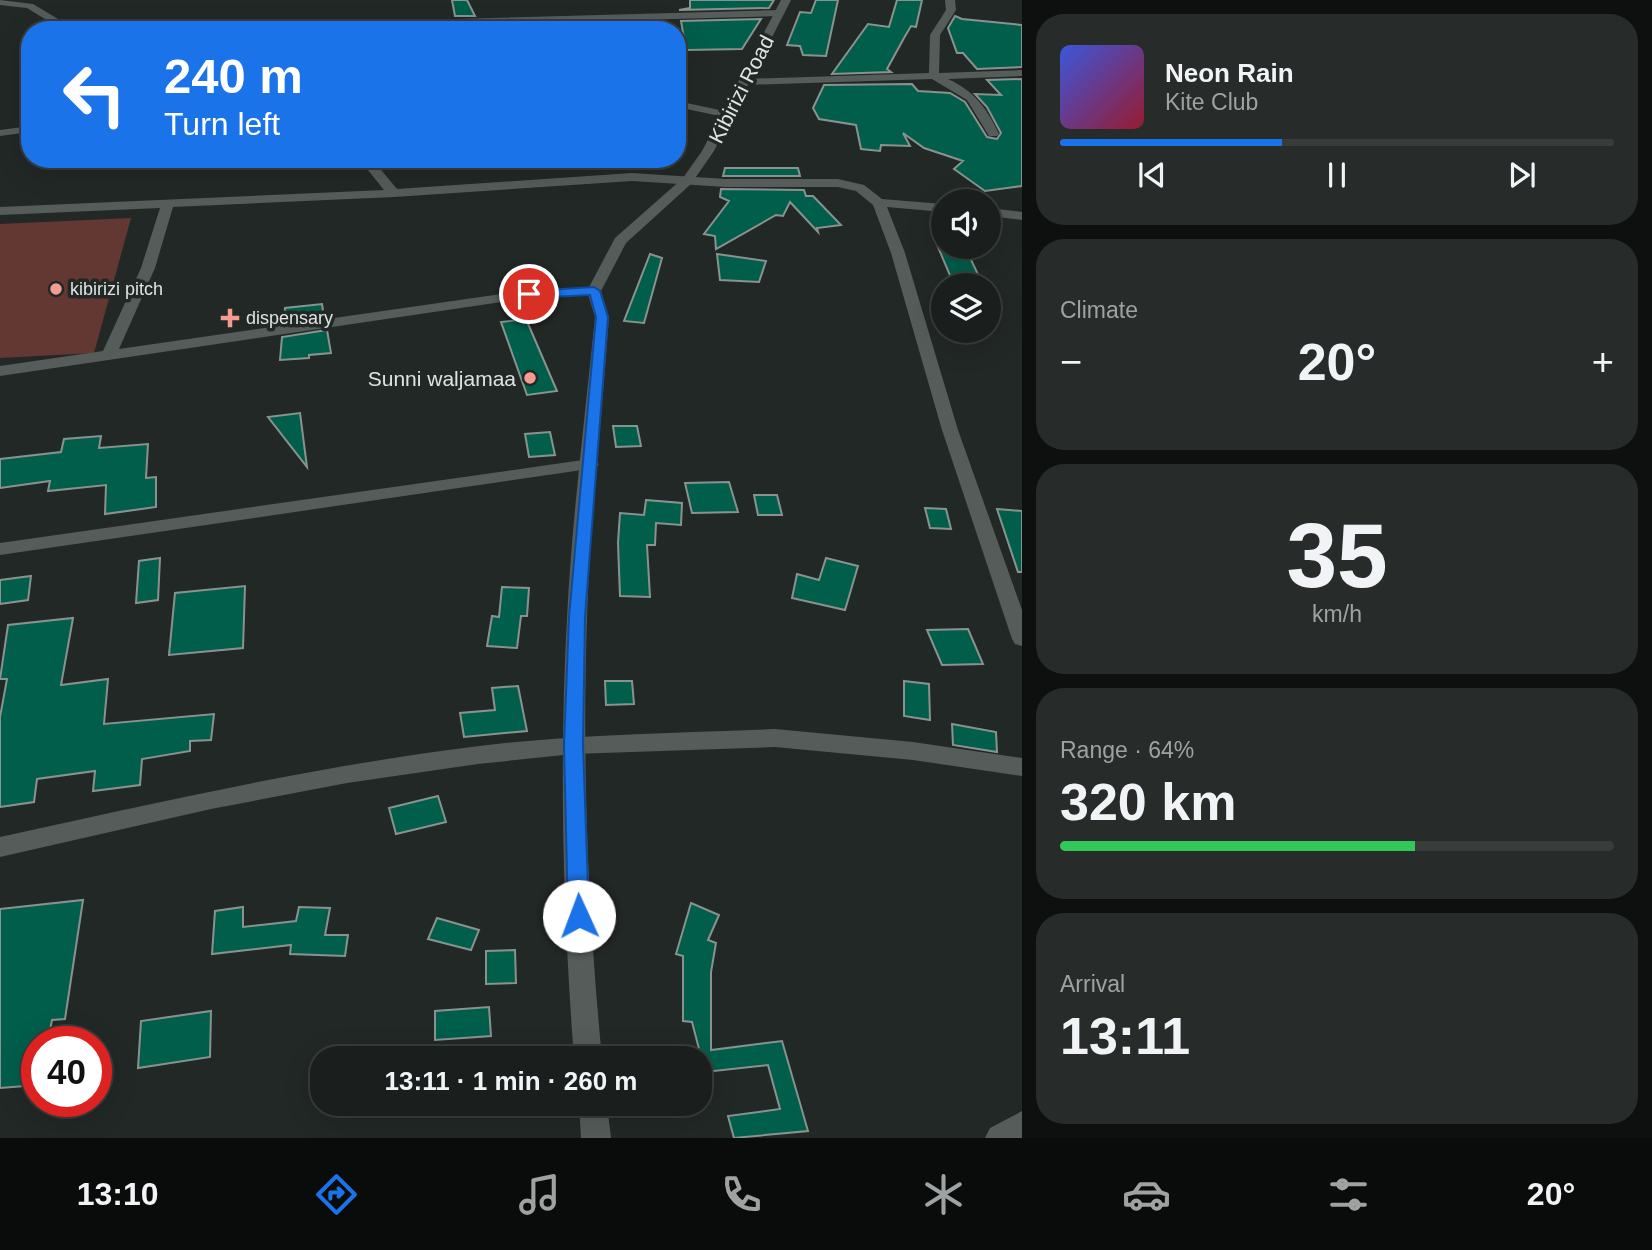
<!DOCTYPE html>
<html lang="en">
<head>
<meta charset="utf-8">
<style>
  body { margin:0; font-family:Helvetica,sans-serif; background:#272b29; color:#f1f3f6; height:100vh; display:flex; flex-direction:column; font-size:26px; white-space:nowrap }
  * { box-sizing:border-box; margin:0 }
  p { font-size:23px; color:#9fa2a3 }
  .icon { flex:none; width:38px; height:38px; fill:none; stroke:currentColor; stroke-width:2; stroke-linecap:round; stroke-linejoin:round }
  .map { position:relative; flex:1; overflow:hidden }
  .panel { display:flex; flex-direction:column; gap:14px; padding:14px; background:#0e100f; width:630px }
  .panel>* { flex:none }
  .hud { position:absolute; left:21px; top:21px; width:665px; height:147px; border-radius:28px; box-shadow:0 7px 28px #0002,0 0 0 2px #383c3b; background:#1a73e8; color:#fff; overflow:hidden }
  .buttons { position:absolute; left:931px; top:189px; display:grid; gap:14px }
  .buttons a { display:grid; place-items:center; width:70px; height:70px; border-radius:50%; background:#1a1e1c; box-shadow:0 7px 28px #0002,0 0 0 2px #383c3b; font-size:35px }
  .speed { position:absolute; left:21px; top:1026px; display:flex; gap:14px; font-size:35px; font-weight:700; text-align:center }
  .speed>* { display:grid; place-content:center; width:91px; height:91px; border-radius:50%; background:#1a1e1c; box-shadow:0 7px 28px #0002,0 0 0 2px #383c3b; line-height:1 }
  .speed .limit { border:10px solid #d22; background:#fff; color:#111 }
  .pin { position:absolute; display:grid; place-items:center; width:60px; height:60px; color:#fff; margin:-30px; border:4px solid #fff; border-radius:50%; box-shadow:0 2px 7px #0007 }
  .me { position:absolute; width:77px; margin:-38px; rotate:358deg; stroke-linejoin:round; filter:drop-shadow(0 0 5px #0008) }
  .turn { display:flex; align-items:center; gap:24px; height:147px; padding:0 28px; font-size:32px }
  .turn .icon { width:91px; height:91px; stroke-width:2.5 }
  .turn b { display:block; font-size:49px; line-height:60px }
  .big { font-size:52px; font-weight:700; line-height:1.1 }
  .panel .card { flex:1; display:flex; flex-direction:column; justify-content:center; gap:10px; min-width:0; padding:0 24px; border-radius:28px; background:#272b29 }
  .panel .dial { align-items:center; gap:0 }
  .dial b { font-size:91px; line-height:1 }
  .song { display:flex; align-items:center; gap:21px }
  .cover { width:84px; height:84px; border-radius:10px; background:linear-gradient(135deg,hsl(230 70% 55%),hsl(350 70% 35%)) }
  .played { height:7px; border-radius:4px; background:linear-gradient(90deg,#1a73e8 40%,#383c3b 40%) }
  .keys { display:flex; justify-content:space-around; direction:ltr }
  .heat { display:flex; justify-content:space-between; align-items:center; font-size:38px; direction:ltr }
  .charge { height:10px; border-radius:5px; background:linear-gradient(90deg,#34c759 64%,#383c3b 0) }
  .trip { position:absolute; left:310px; top:1046px; width:402px; height:70px; border-radius:28px; background:#1a1e1c; box-shadow:0 7px 28px #0002,0 0 0 2px #383c3b; font-weight:700; line-height:70px; text-align:center }
  .tab-bar { display:flex; height:112px; justify-content:space-around; align-items:center; background:#0a0c0b; color:#9fa2a3 }
  .tab-bar .icon { width:49px; height:49px }
  .tab-bar .selected { color:#1a73e8 }
  .tab-bar b { font-size:32px; color:#f1f3f6 }
  main { display:flex; flex:1; min-height:0 }
  .map>svg:first-child { display:block }
</style>
</head>
<body>
<main>
<div class="map">
<svg width="1022" height="1138" viewBox="0 0 1022 1138">
  <rect width="100%" height="100%" fill="#222826"/>
  <path fill="#633833" d="M131 218 94 353 0 358V224Z"/>
  <path fill="#005e4b" stroke="#8a928f" stroke-width="2" d="M452 0H467L475 16H455Z
    M690 0H774L769 8 679 10 690 8Z
    M816 0H838L826 56 803 55 800 46 787 45 800 12 811 13Z
    M897 0H922L916 27 911 26 904 38 887 69 891 72 832 74 868 24 889 27Z
    M955 16 962 19 1022 25V67L977 69 963 53H957L948 28Z
    M761 19 742 49 686 50 681 21Z
    M1022 79V186L985 191 954 169 963 161 924 148 903 133 910 146 881 145 880 151 861 149 856 125 819 119 813 108 824 85 912 84 918 91 950 93 965 102 987 137 997 139 1001 133 987 107 975 94 1001 95 987 80Z
    M725 168H798L800 176H723Z
    M721 189 804 190 806 196H813L841 225 817 228 818 232 790 202 783 216 776 215 716 249 715 236 704 234 729 201 720 197Z
    M938 247H965L983 285H954Z
    M650 254 662 258 644 323 624 321Z
    M717 254 766 261 759 282 720 280Z
    M322 304 324 317 284 323 285 308Z
    M526 319 557 391 527 395 501 322Z
    M327 330 331 353 309 355V358L280 360 282 337Z
    M300 413 307 467 268 417Z
    M613 426H637L641 446 616 447Z
    M550 432 555 455 529 457 525 434Z
    M101 436 99 448 148 444 146 478 156 477V507L105 514 106 485 48 491 50 481 0 488V459L61 452 64 439Z
    M729 482 738 512 692 513 685 483Z
    M754 495H777L782 515H758Z
    M646 500 682 503 681 525 656 523 655 545H647L650 597 620 596 618 543 620 513 644 515Z
    M925 508 946 509 951 529 930 528Z
    M997 509 1022 511V572H1018Z
    M160 558 158 600 136 603 139 561Z
    M826 558 858 566 845 610 792 598 797 574 819 580Z
    M31 576 28 600 0 604V580Z
    M245 586 243 648 169 655 175 593Z
    M502 587 529 588 527 616H521L517 648 487 646 492 616 499 617Z
    M73 618 61 685 108 679 104 724 214 714 211 740 190 741V751L142 759 140 785 93 791 95 771 37 779 34 802 0 807V717L7 679H0L8 625Z
    M968 629 983 664 942 665 927 630Z
    M605 681H632L634 704 606 705Z
    M904 681 929 684 930 720 904 716Z
    M518 686 527 731 464 737 460 713 495 710 492 688Z
    M952 724 996 732 997 752 953 745Z
    M438 796 446 822 396 834 389 808Z
    M83 900 65 1019 52 1020 48 1041H37V1085L0 1088V909Z
    M691 903 719 915 708 940 716 943 711 972V1050L782 1041 808 1131 734 1138 728 1116 780 1109 768 1065 705 1072 692 1022 683 1021V956L676 954Z
    M243 907V927L296 921 299 907 330 908 325 935H348L345 956 290 954 291 945 212 954 215 911Z
    M437 918 479 930 471 950 428 939Z
    M515 950 516 983 486 984V951Z
    M489 1007 491 1036 435 1040V1011Z
    M211 1011 210 1057 138 1068 141 1021Z"/>
  <g fill="none" stroke-linecap="round" stroke-linejoin="round">
    <path fill="#555c5a" fill-rule="evenodd" d="M0 0 33 4 58 19 66 20H423L780 10 785 13 780 16 423 26H66L53 24 27 8 0 5Z
      M945 0H955L956 10 940 35 939 73 1022 70V76L948 79C974 91 987 108 999 134L997 136H989L967 100 932 79 744 85 739 82 744 79 929 73 930 35 946 10Z
      M677 101 729 112 735 115 729 118 677 107Z
      M30 126V132L0 136V130Z
      M359 159H372L397 189 632 173 726 179H838L864 185 882 199 943 204V212L887 207 905 253 958 430 1022 610V646L1015 644 1012 639 942 430 891 253 873 205 856 191 838 187H726L632 181 394 197 173 207 155 268 119 349 529 290 594 287 601 291 594 295 529 298 0 376V366L103 351 141 268 160 208 0 215V207L384 190Z
      M989 208 1022 212V220L989 216Z
      M590 459 599 464 596 468 0 555V543Z
      M775 729 913 742 1022 758V776L913 760 775 747 573 754 478 764 347 783 211 809 0 857V837C159 802 317 766 479 746 577 734 676 733 775 729Z
      M1022 1111V1138H985L990 1128Z"/>
    <path fill="#555c5a" fill-rule="evenodd" d="M781 0H791L714 151 691 184 626 243 601 291 609 317C602 418 590 518 587 619 582 766 588 912 602 1059H574C563 912 559 765 567 618 572 518 585 417 595 317L587 291 615 238 683 178 702 151Z
      M579 1104H607L611 1138H581Z"/>
  </g>
  <path fill="#1a73e8" stroke="#114b97" stroke-width="2" d="M594 287 600 291 608 317 585 617 583 745 589 916 586 922 579 925 571 922 568 916 564 745 569 617 596 317 590 295 529 298 523 294 529 291Z"/>
  <g fill="#f59c92" stroke="#222826" stroke-width="2.5">
    <circle cx="56" cy="289" r="7"/>
    <path d="M226.5 307.5h7v7h7v7h-7v7h-7v-7h-7v-7h7z"/>
    <circle cx="530" cy="378" r="7"/>
  </g>
  <g text-anchor="middle" dominant-baseline="central" stroke-width="7" stroke-linejoin="round" paint-order="stroke">
    <g font-size="18" fill="#dfe3e2" stroke="#222826" text-anchor="start">
      <text x="70" y="289">kibirizi pitch</text>
      <text x="246" y="318">dispensary</text>
    </g>
    <g font-size="21" fill="#dfe3e2" stroke="#222826">
      <text transform="translate(741 89) rotate(-63)">Kibirizi Road</text>
    </g>
    <g font-size="21" fill="#dfe3e2" stroke="#222826" text-anchor="end">
      <text x="516" y="378">Sunni waljamaa</text>
    </g>
  </g>
</svg>
<div class="buttons">
<a><svg class="icon" aria-label="sound" viewBox="0 0 24 24"><path d="M4 9h4l5-4v14l-5-4H4zM17 9q2 3 0 6"/></svg></a>
<a><svg class="icon" aria-label="layers" viewBox="0 0 24 24"><path d="M12 4l9 5-9 5-9-5zM3 14l9 5 9-5"/></svg></a>
</div>
<div class="speed"><div class="limit">40</div></div>
<div class="pin" style="left:529px;top:294px;background:#d93025"><svg class="icon" aria-label="arrive" viewBox="0 0 24 24"><path d="M6 21V4h12l-3 4 3 4H6"/></svg></div>
<svg class="me" style="left:579px;top:916px" viewBox="-20 -20 40 40"><circle r="19" fill="#fff"/><path d="M0-13L10 11 0 6-10 11z" fill="#1a73e8"/></svg>
<div class="trip">13:11 · 1 min · 260 m</div>
<div class="hud">
<div class="turn"><svg class="icon" aria-label="left" viewBox="0 0 24 24"><path d="M17 20v-9H6M10 6l-5 5 5 5"/></svg><div><b>240 m</b>Turn left</div></div>
</div>
</div>
<section class="panel">
<div class="card">
<div class="song"><i class="cover"></i><div><b>Neon Rain</b><p>Kite Club</p></div></div>
<div class="played"></div>
<div class="keys"><svg class="icon" aria-label="previous" viewBox="0 0 24 24"><path d="M18 5L8 12l10 7zM5 5v14"/></svg><svg class="icon" aria-label="pause" viewBox="0 0 24 24"><path d="M8 5v14M16 5v14"/></svg><svg class="icon" aria-label="next" viewBox="0 0 24 24"><path d="M6 5l10 7-10 7zM19 5v14"/></svg></div>
</div>
<div class="card"><p>Climate</p>
<div class="heat"><a>−</a><b class="big">20°</b><a>+</a></div>
</div>
<div class="card dial"><b>35</b><p>km/h</p></div>
<div class="card"><p>Range · 64%</p><b class="big">320 km</b><div class="charge"></div></div>
<div class="card"><p>Arrival</p><b class="big">13:11</b></div>
</section>
</main>
<nav class="tab-bar">
<b>13:10</b>
<svg class="icon selected" aria-label="directions" viewBox="0 0 24 24"><path d="M12 3l9 9-9 9-9-9zM9 14v-3h6M13 9l2 2-2 2"/></svg>
<svg class="icon" aria-label="music" viewBox="0 0 24 24"><path d="M9 18V5l10-2v13"/><circle cx="6" cy="18" r="3"/><circle cx="16" cy="16" r="3"/></svg>
<svg class="icon" aria-label="phone" viewBox="0 0 24 24"><path d="M5 4h4l2 5-3 2q2 4 5 5l2-3 5 2v4C11 20 4 13 5 4z"/></svg>
<svg class="icon" aria-label="climate" viewBox="0 0 24 24"><path d="M12 3v18M4 7l16 10M4 17L20 7"/></svg>
<svg class="icon" aria-label="car" viewBox="0 0 24 24"><path d="M5 17H2v-5l4-1 3-4h7l3 4 3 1v5h-3M9 17h6M6 11h13"/><circle cx="7" cy="17" r="2"/><circle cx="17" cy="17" r="2"/></svg>
<svg class="icon" aria-label="filters" viewBox="0 0 24 24"><path d="M4 7h16M4 17h16"/><circle cx="9" cy="7" r="2"/><circle cx="15" cy="17" r="2"/></svg>
<b>20°</b>
</nav>
</body>
</html>
